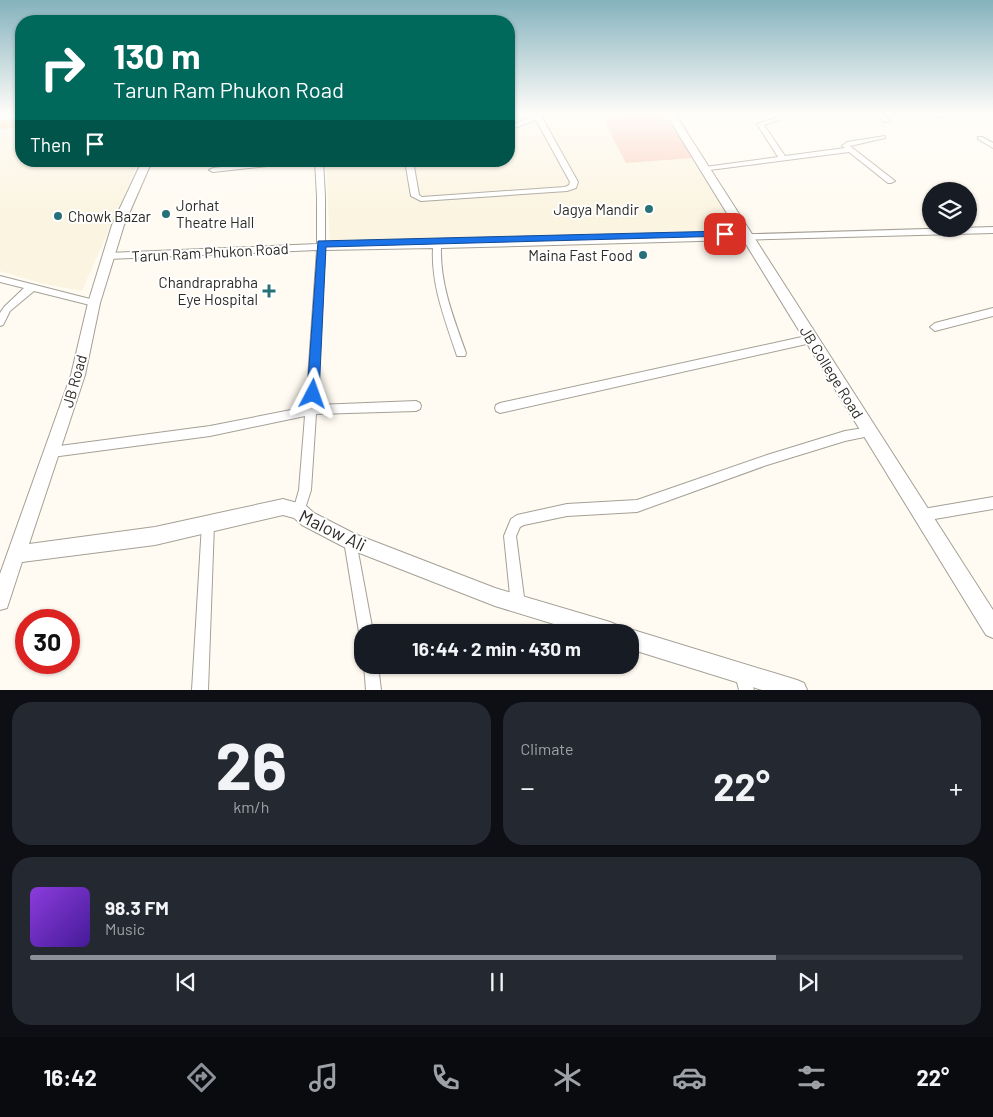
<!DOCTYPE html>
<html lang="en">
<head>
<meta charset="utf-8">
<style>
  body { margin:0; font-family:Barlow,sans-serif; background:#242831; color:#f1f3f6; height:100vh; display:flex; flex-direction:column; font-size:19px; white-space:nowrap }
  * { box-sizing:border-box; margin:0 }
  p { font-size:16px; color:#9ea1a6 }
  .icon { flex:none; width:28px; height:28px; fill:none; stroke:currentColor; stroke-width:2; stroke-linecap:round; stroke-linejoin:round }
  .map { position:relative; height:690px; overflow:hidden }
  .panel { display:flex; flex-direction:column; gap:12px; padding:12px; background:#0d0f14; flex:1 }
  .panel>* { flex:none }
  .guide { position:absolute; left:15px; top:15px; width:500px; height:152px; border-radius:20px; box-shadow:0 1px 4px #0004; background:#00695c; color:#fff; overflow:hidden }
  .fabs { position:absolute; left:922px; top:182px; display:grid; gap:10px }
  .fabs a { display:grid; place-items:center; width:55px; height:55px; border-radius:50%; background:#171b24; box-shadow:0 1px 4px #0004; font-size:25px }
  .speed { position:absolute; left:15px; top:609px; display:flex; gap:10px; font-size:25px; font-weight:700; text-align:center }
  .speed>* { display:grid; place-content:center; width:65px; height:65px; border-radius:50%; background:#171b24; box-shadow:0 1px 4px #0004; line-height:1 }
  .speed .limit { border:8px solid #d22; background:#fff; color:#111 }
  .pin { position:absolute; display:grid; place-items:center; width:42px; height:42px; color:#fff; margin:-21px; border-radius:10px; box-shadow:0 2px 8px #0006 }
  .me { position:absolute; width:55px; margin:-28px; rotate:4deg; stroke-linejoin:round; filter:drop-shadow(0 0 4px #0008) }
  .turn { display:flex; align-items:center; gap:18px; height:105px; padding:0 15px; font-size:22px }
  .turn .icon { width:65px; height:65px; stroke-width:2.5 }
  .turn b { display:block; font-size:35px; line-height:42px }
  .then { display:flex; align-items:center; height:48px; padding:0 15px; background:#0003; gap:10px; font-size:19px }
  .big { font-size:38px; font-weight:700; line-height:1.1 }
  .panel .card { flex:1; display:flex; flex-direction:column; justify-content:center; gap:8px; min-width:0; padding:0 18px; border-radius:20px; background:#242831 }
  .panel .dial { align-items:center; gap:0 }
  .dial b { font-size:65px; line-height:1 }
  .song { display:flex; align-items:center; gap:15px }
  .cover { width:60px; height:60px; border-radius:8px; background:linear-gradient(135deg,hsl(270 70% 55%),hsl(260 70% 35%)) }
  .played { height:5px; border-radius:2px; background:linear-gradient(90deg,#8c9099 80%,#363941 80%) }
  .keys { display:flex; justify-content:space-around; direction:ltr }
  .heat { display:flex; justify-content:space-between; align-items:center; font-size:28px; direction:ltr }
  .panel .tiles { flex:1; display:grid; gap:12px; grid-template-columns:1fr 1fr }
  .card:last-child { grid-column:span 2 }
  .trip { position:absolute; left:354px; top:624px; width:285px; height:50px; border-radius:20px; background:#171b24; box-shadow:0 1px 4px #0004; font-weight:700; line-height:50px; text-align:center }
  .tab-bar { display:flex; height:80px; justify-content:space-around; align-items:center; background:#090b0e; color:#9ea1a6 }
  .tab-bar .icon { width:35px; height:35px }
  .tab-bar .selected { color:#8c9099 }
  .tab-bar b { font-size:22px; color:#f1f3f6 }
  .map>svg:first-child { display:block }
</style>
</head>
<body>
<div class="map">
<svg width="993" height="690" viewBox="0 0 993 690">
  <rect width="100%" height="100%" fill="#fffbf2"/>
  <path fill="#fbf4e1" d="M509 114H663L693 158 737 233H619L330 243 326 161H509Z
    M21 127V161H139L82 291 44 284 0 271V130Z"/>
  <path fill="#fad0c0" d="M633 114H663L693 158 626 163 602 117Z"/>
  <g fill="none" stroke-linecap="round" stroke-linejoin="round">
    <g stroke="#a4a096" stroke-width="2">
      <path id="street" d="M534 114H540L578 182 576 188 567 191 421 201 411 196 405 161H413L419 195 422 197 565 187 569 185 570 182 536 120 509 130V126L534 116Z
        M875 114H883L890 121 885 122Z
        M935 114H950L937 118 934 116Z
        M778 117 781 119 780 120 764 125 785 156 845 148 842 146 847 142 885 136V138L850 146 895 181 891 183H888L849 152 702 171V167H705L778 157 757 124Z
        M978 137H982L993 143V148L978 139Z
        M273 161H298L295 163 213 172 209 170 213 168Z
        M315 161H323L325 196V244L489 242 993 227V233L441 248C440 285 454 319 466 353L465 356H457L456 353C445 319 431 285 433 248L325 250 317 405 416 401 420 403 421 406 420 409 416 411 316 414 311 490 303 515 299 517 295 515 293 511 299 490 305 416 210 436 52 457 48 456 46 452 48 448 52 447 210 426 306 407 317 250 108 259 104 256 108 253 317 244V196Z
        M0 276 94 300 99 303 94 306 34 291 10 311 3 325 0 326V313L4 307 24 288 0 282Z
        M993 308V316L935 331 930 327 935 323Z
        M811 335 815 336 816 339 815 342 811 343 500 413 496 411 495 408 496 405 500 403Z
        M870 427 874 429 876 432 874 435 845 441 767 465 637 512 567 516 524 525 520 527 516 536 525 605 523 610 518 612 513 610 511 605 504 536 511 519 517 515 567 504 637 500 767 455 845 431Z
        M993 497V509L923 521 919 519 917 515 919 511 923 509Z
        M208 518 212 520 214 524 208 690H192L202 524 204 520Z
        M350 535 355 536 356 541 373 632H362V638L359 632 344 541 345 536Z
        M364 665H378L381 690H366Z
        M742 667 747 669 754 690H739L735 674 737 669Z"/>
    </g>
    <g stroke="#a4a096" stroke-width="2">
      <path id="secondary" d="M666 114H675L993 610V638L986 635Z
        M142 161H152L124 225 100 303 85 375 29 544 155 527 283 499 305 505 314 513 355 534 495 588 610 622 617 625 620 632H580L495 606 344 547 302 525 294 518 283 515 155 545 22 562 7 608 0 610V574L71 375 88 303 112 225Z
        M630 629 797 680 804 683 807 690H762L630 649V632H623Z"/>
    </g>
    <g stroke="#d9d9d8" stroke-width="2">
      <path id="highway" d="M21 118V126L0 129V121Z"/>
    </g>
    <use href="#street" fill="#fff" fill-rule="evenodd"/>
    <use href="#secondary" fill="#fff" fill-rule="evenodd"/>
    <use href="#highway" fill="#f8cb9f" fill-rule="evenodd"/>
  </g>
  <linearGradient id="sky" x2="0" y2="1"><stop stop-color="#84b2bd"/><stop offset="0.54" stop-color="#fffdf9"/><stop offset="1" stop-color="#fffdf9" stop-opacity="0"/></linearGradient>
  <rect width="993" height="211" fill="url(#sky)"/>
  <path fill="#1a73e8" stroke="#114b97" d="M725 231 729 234 728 236 326 247 319 394 313 399 307 394 318 241Z"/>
  <g fill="#277178" stroke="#fff" stroke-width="2">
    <circle cx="649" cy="209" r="5"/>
    <circle cx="166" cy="214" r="5"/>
    <circle cx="58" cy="216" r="5"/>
    <circle cx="643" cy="255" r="5"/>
    <path d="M266.5 283.5h5v5h5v5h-5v5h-5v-5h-5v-5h5z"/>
  </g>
  <g text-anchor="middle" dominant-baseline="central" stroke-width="4" stroke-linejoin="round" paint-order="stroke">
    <g font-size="15" fill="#2c2b26" stroke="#fff" text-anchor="end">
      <text x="176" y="205" text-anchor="start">Jorhat<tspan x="176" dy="17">Theatre Hall</tspan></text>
      <text x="639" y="209">Jagya Mandir</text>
      <text x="68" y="216" text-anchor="start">Chowk Bazar</text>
      <text x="633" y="255">Maina Fast Food</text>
      <text x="258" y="282">Chandraprabha<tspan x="258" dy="17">Eye Hospital</tspan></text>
    </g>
    <g font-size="15" fill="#2c2b26" stroke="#fff">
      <text transform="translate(210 252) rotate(-3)">Tarun Ram Phukon Road</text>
      <text transform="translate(832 372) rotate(58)">JB College Road</text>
      <text transform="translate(74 381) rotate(-74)">JB Road</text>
    </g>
    <g font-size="18" fill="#2c2b26" stroke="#fff">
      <text transform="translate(333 530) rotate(26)">Malow Ali</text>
    </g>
  </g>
</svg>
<div class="fabs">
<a><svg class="icon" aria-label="layers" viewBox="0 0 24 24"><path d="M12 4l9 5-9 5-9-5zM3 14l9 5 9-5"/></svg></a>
</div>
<div class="speed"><div class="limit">30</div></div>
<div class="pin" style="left:725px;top:234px;background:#d93025"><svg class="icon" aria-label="arrive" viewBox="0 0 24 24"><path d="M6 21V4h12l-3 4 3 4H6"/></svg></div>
<svg class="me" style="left:313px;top:394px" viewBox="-20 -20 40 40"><path d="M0-17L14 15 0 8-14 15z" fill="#1a73e8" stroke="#fff" stroke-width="4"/></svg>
<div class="trip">16:44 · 2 min · 430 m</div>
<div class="guide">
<div class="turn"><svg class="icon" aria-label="right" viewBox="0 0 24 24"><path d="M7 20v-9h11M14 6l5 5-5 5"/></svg><div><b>130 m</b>Tarun Ram Phukon Road</div></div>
<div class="then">Then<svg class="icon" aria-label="arrive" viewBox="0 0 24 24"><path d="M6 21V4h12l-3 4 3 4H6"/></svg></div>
</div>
</div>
<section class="panel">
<div class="tiles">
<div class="card dial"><b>26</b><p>km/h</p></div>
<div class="card"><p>Climate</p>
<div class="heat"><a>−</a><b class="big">22°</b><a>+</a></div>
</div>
<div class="card">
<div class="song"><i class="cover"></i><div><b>98.3 FM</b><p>Music</p></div></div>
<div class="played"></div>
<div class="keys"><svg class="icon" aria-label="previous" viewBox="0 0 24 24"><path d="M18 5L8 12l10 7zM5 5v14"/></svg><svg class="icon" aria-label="pause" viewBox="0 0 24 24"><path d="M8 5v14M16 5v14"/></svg><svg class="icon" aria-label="next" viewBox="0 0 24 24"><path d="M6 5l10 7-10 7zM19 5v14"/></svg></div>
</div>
</div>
</section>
<nav class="tab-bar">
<b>16:42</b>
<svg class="icon selected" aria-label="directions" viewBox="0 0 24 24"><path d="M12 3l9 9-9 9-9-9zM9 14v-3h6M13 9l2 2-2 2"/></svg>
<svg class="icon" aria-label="music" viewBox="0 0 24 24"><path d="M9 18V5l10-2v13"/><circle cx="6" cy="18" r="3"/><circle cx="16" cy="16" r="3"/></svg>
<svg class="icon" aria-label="phone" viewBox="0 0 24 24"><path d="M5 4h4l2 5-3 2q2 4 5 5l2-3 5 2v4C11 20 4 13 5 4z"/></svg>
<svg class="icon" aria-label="climate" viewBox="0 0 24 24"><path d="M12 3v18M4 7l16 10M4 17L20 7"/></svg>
<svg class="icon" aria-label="car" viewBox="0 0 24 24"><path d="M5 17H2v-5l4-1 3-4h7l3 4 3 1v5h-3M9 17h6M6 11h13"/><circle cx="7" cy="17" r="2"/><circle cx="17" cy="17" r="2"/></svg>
<svg class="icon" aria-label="filters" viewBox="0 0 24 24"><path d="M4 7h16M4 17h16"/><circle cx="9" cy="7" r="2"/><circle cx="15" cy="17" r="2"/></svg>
<b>22°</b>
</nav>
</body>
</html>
